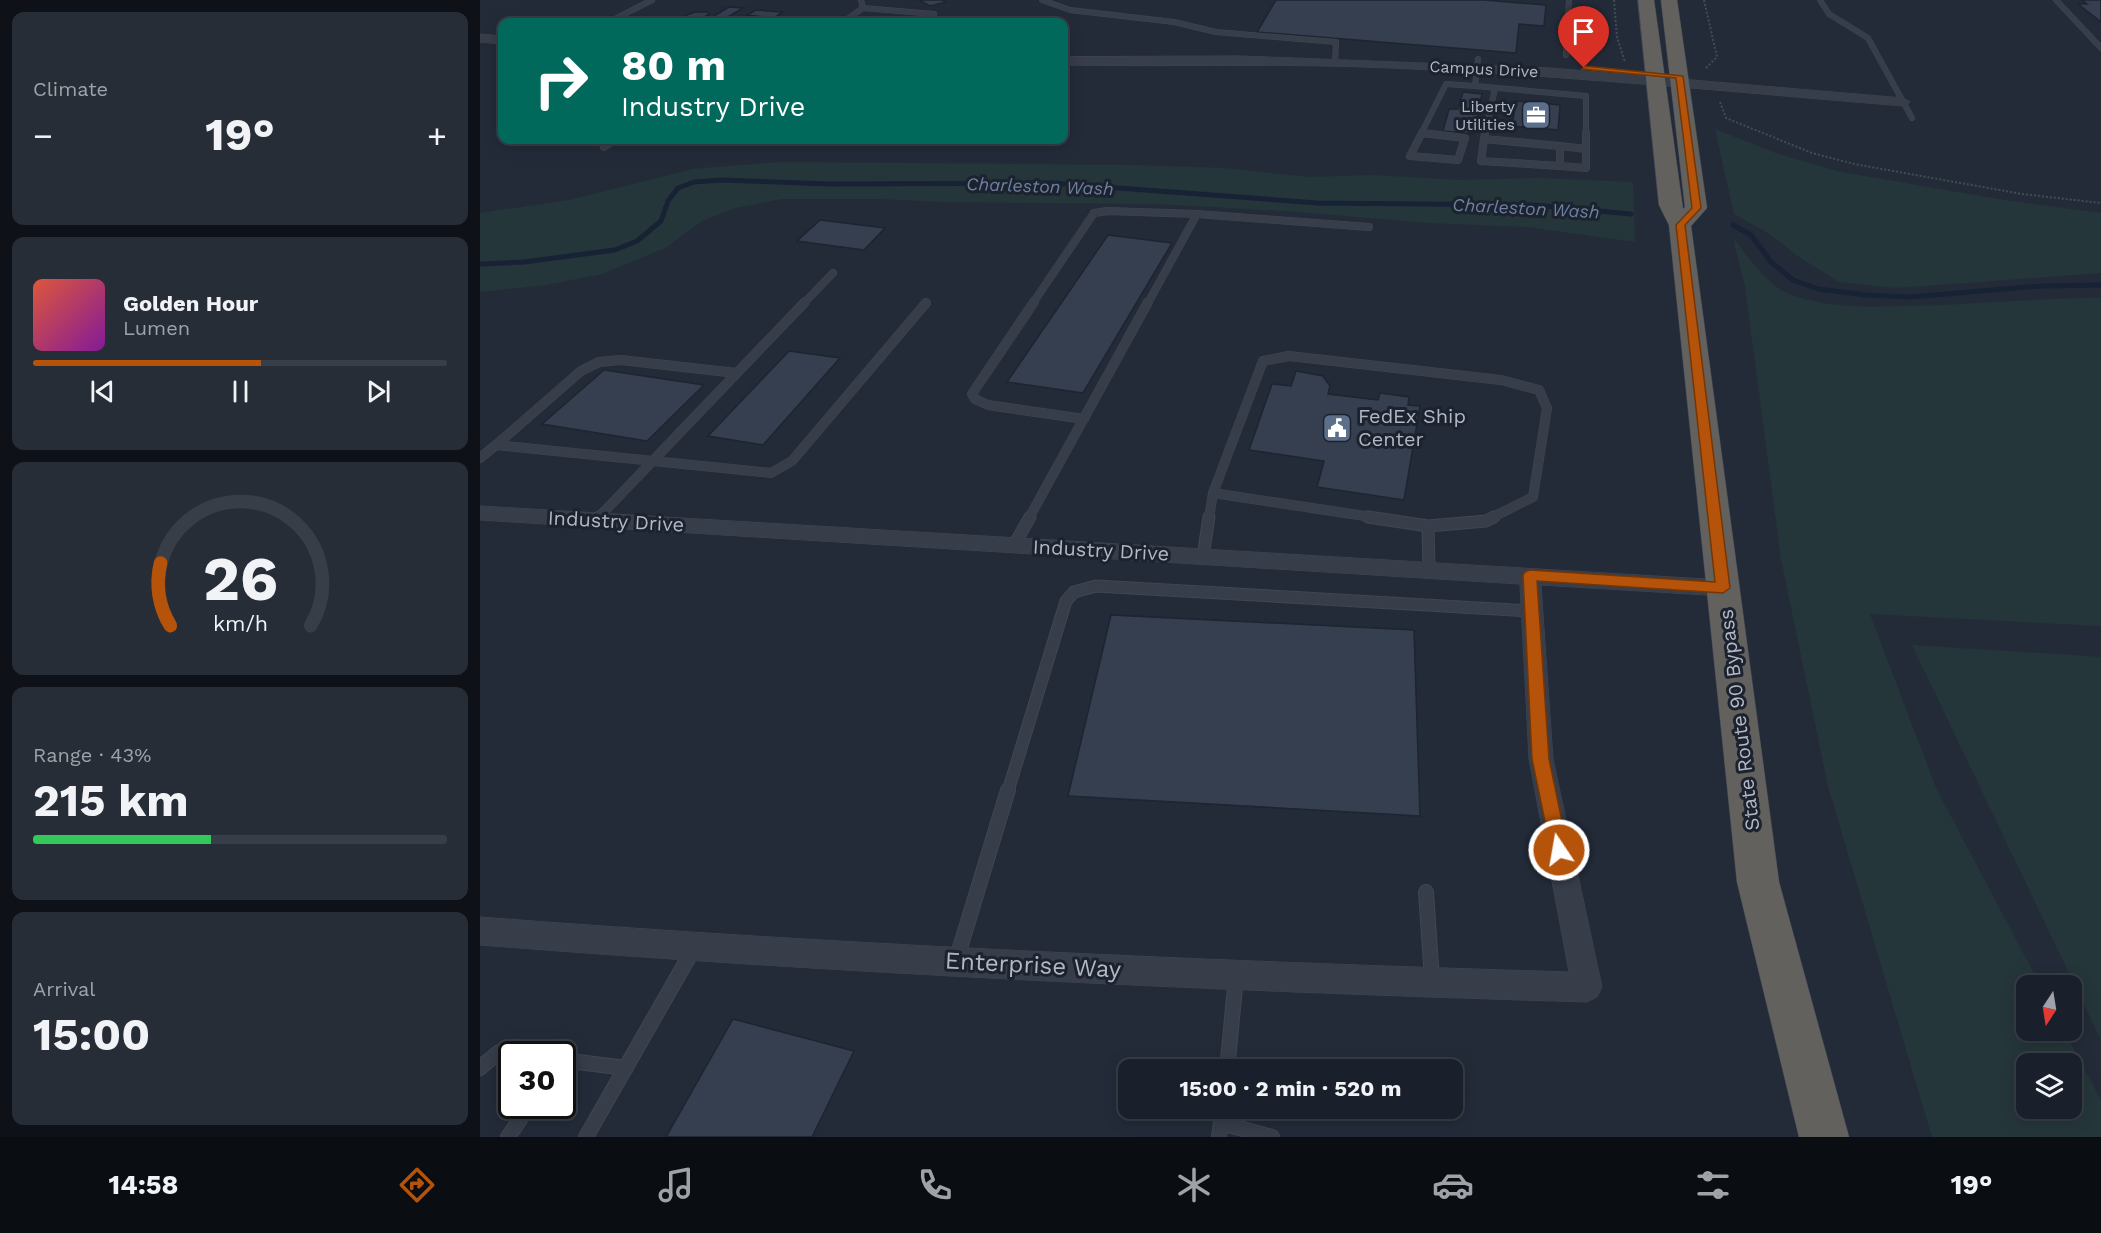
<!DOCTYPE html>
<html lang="en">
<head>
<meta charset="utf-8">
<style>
  body { margin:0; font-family:"Work Sans",sans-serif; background:#272d37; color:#f1f3f6; height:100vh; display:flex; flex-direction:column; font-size:22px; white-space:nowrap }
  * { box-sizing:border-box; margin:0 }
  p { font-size:20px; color:#9fa3a9 }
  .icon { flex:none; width:33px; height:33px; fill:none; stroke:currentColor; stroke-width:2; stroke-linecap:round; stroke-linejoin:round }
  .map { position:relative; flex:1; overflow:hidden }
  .side { display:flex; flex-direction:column; gap:12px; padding:12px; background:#0e1218; width:480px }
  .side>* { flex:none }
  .hud { position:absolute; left:18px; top:18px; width:570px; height:126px; border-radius:12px; box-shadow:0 3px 15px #0003,0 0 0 2px #383e47; background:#00695c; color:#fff; overflow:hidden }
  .needle { width:39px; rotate:192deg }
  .fabs { position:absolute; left:1536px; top:975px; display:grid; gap:12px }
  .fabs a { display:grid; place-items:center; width:66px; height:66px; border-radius:12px; background:#1a202b; box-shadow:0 3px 15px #0003,0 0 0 2px #383e47; font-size:30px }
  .speed { position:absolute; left:18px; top:1041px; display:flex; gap:12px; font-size:30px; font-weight:700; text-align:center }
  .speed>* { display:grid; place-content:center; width:78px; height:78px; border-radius:50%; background:#1a202b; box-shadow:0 3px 15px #0003,0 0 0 2px #383e47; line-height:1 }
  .speed .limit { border:3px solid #111; border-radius:9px; background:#fff; color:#111 }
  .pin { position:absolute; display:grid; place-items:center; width:51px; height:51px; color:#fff; margin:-62px -26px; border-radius:50% 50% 50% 0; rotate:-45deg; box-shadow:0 0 6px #0007 }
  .pin .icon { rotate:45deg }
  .me { position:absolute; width:66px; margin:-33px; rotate:348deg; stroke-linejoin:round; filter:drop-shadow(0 0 4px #0008) }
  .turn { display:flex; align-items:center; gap:21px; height:126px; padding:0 24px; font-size:27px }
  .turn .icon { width:78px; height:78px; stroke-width:2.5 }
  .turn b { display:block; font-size:42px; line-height:51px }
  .big { font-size:45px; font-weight:700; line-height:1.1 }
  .side .widget { flex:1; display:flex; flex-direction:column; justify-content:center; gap:9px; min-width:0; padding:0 21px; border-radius:12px; background:#272d37 }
  .side .dial { align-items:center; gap:0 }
  .dial svg { height:156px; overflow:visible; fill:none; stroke:#383e47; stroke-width:7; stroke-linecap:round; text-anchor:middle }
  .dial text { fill:#f1f3f6; stroke:none }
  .song { display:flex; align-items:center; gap:18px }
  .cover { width:72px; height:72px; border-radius:9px; background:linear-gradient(135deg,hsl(10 70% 55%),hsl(290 70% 35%)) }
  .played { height:6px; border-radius:3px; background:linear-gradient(90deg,#b45309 55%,#383e47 55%) }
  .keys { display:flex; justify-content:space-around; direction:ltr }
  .heat { display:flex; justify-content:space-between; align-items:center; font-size:33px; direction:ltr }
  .charge { height:9px; border-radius:4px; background:linear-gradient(90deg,#34c759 43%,#383e47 0) }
  .trip { position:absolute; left:638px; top:1059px; width:345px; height:60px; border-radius:12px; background:#1a202b; box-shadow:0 3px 15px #0003,0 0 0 2px #383e47; font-weight:700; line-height:60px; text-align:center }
  .tabs { display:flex; height:96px; justify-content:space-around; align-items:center; background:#0a0d11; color:#9fa3a9 }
  .tabs .icon { width:42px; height:42px }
  .tabs .active { color:#b45309 }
  .tabs b { font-size:27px; color:#f1f3f6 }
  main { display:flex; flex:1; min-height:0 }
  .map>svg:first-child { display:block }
</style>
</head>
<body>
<main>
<section class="side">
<div class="widget"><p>Climate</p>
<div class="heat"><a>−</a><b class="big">19°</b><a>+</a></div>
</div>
<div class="widget">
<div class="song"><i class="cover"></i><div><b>Golden Hour</b><p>Lumen</p></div></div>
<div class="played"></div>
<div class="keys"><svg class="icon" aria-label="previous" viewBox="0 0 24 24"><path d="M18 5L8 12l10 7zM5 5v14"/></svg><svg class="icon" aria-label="pause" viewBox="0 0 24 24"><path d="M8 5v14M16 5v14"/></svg><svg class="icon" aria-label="next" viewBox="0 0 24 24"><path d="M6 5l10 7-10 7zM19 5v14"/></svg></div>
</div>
<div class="widget dial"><svg viewBox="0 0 100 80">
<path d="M14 69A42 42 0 1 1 86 69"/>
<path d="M14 69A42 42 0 0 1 9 37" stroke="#b45309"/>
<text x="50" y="56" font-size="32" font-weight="700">26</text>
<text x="50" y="72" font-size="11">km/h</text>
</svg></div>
<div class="widget"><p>Range · 43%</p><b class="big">215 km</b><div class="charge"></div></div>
<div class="widget"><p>Arrival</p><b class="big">15:00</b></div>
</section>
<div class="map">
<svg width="1621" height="1137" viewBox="0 0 1621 1137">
  <rect width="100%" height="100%" fill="#232b39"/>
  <path fill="#25363a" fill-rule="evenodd" d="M1235 129 1298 154 1361 172 1524 200 1621 213V273L1416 288 1359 282 1316 255 1291 235 1254 214Z
    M301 162 652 165 744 168 828 177 892 175 980 180 1059 178 1153 182 1155 242 1047 227 949 223 804 211 674 204 464 202 401 199H302L255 208 220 222 187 247 122 274 66 285 0 292V213L89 200 213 169Z
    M1253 238C1268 256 1285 283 1307 293 1341 308 1388 307 1425 306 1490 305 1555 298 1621 298V626L1390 614 1456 788 1560 985 1546 986V1030L1584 1031 1621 1100V1137H1452L1348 786 1301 559 1265 286ZM1546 1064H1592V1108H1546Z
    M1432 645 1621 657V1040Z"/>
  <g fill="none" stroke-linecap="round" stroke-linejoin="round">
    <path stroke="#172235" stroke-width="5" d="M1253 225 1271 235 1291 262 1313 280 1338 289 1386 295 1430 297 1561 286 1621 285
      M0 264 44 262 135 250 157 241 181 221 188 201 198 188 214 182 241 180 350 184 572 183 837 203 1053 205 1151 214"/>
  </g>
  <path fill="#353f4f" stroke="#1e2430" stroke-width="1.5" d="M439 0H462L466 2 450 6Z
    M796 0H1004L1066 5 1064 26 1039 24 1036 53 777 32Z
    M1602 0H1621V22L1598 4H1607Z
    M249 7 263 8 243 20 229 19Z
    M276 10 302 12 294 18 267 15Z
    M215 12H227L229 14 221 19 203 18 204 16Z
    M381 19 411 20 409 22H378Z
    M983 92 1002 94 994 134 963 131 969 109H978Z
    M1036 101 1080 105 1078 130 1032 126Z
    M340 220 405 228 384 250 317 241Z
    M628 235 692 243 603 393 527 382Z
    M309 351 360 358 283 445 228 436Z
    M124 370 224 385 167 441 62 424Z
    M816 371 843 376 850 386 848 394 898 400 900 393 929 397 928 405 940 406 924 500 837 487 844 461 769 450 792 384 811 386Z
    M631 615 934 630 940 816 588 796Z
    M253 1019 374 1051 332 1137H186Z"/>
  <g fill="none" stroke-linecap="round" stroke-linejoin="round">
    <g stroke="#404652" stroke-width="6">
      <path id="service-far4" d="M562 0 590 10 694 22 736 32 856 42 855 62
        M1340 0 1349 14 1388 38 1432 118
        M1576 0 1621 48
        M383 8 454 14
        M129 22 172 0
        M363 22 383 8 381 0
        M1086 55 1089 0
        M998 59 995 86 1106 96V134
        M942 133 951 134
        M941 134 966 84 995 86
        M1005 134 1015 88"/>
    </g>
    <g stroke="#404652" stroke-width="8">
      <path id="service-far3" d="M942 133 930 156 978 160 985 138 942 133
        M1004 139 1080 146V166L1001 161Z
        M1004 139 1005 133
        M1080 146 1106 149
        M124 147 135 140
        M1080 166 1106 168V133
        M324 303 353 273
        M553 303 614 213 628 211 717 214 889 227
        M668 303 717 214"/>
    </g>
    <g stroke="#404652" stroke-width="10">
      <path id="service-far2" d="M554 302 492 394 495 399 508 405 604 419
        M16 445 101 371 119 362 141 360 256 373
        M0 458 16 445 291 473 312 461 446 303
        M733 493 898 518
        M118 518 325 302
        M549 518 668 302
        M729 518 733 493 783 361 809 356 1021 380 1059 390 1067 408 1053 497 1011 518"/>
    </g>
    <g stroke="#404652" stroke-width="13">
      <path id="service-far1" d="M888 517 948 526
        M116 520 119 517
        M534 545 550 517
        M723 556 729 517
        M949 569 948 526 1006 521 1014 517
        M528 791 586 601 594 592 616 586 1052 611"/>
    </g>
    <g stroke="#404652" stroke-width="16">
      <path id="service" d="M946 892 952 980
        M476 961 528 790
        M82 1060 146 1068
        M0 1068 19 1052 38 1054
        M747 1070 756 977
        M741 1123 792 1137
        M28 1137 49 1106
        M106 1137 214 948
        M739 1137 743 1108"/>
    </g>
    <g stroke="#404652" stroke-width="1">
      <path id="minor" d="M0 506 1243 580 1251 582 1254 588 1251 594 1243 596 1061 585 1073 759 1122 987 1117 997 1107 1002C737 991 369 974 0 945V917C363 945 726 961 1089 972L1049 759 1040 584 0 520Z"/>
    </g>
    <g stroke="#404652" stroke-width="1">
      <path id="tertiary" d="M0 34 22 36V44L0 42Z
        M761 56 1071 68 1423 98 1430 102 1423 106C1252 92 1082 75 911 68 802 63 693 67 584 65V57Z"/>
    </g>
    <g stroke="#424854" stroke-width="1">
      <path id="trunk" d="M1158 0H1174L1203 209 1205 207 1181 0H1197L1227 208 1211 226 1299 882 1369 1137H1319L1257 882 1189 225 1179 205Z"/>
    </g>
    <path stroke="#3e4f52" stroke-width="2" stroke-dasharray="2 2" stroke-linecap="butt" d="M1134 0 1137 37 1145 62
      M1224 0 1237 57 1226 68
      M1240 102 1246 118 1332 153 1374 164 1542 194 1621 203"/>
    <use href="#service-far4" stroke="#373d49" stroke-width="5"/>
    <use href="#service-far3" stroke="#373d49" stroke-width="7"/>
    <use href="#service-far2" stroke="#373d49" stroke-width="9"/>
    <use href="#service-far1" stroke="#373d49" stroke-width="11"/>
    <use href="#service" stroke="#373d49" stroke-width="14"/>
    <use href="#minor" fill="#373d49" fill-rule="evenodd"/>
    <use href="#tertiary" fill="#373d49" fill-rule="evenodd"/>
    <use href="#trunk" fill="#62615e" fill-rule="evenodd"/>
  </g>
  <path fill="#b45309" stroke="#753606" stroke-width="1.5" d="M1104 66 1203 76 1221 208 1205 225 1250 588 1243 593 1057 581 1069 759 1088 850 1085 856 1079 859 1073 856 1071 850 1052 759 1043 575 1045 572 1050 570 1235 582 1196 225 1212 208 1196 78 1102 69Z"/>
  <defs>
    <g id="office-square" transform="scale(1.5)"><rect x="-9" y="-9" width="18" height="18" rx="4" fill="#5c6f8a" stroke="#1c222e"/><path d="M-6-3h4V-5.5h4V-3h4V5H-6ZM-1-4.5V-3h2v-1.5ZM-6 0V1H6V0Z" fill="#fff"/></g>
    <g id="civic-square" transform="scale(1.5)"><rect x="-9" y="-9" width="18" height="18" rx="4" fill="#5c6f8a" stroke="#1c222e"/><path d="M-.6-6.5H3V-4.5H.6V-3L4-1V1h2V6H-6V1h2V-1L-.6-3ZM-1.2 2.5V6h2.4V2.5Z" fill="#fff"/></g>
  </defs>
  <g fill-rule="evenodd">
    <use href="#office-square" x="1056" y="115"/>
    <use href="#civic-square" x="857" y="428"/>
  </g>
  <g text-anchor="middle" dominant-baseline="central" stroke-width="6" stroke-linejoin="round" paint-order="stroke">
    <g font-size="16" fill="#b2b8c5" stroke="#1c222e">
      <text transform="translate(1004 69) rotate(3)">Campus Drive</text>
    </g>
    <g font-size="16" fill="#b2b8c5" stroke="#1c222e" text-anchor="end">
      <text x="1035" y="106">Liberty<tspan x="1035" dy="18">Utilities</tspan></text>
    </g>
    <g font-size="18" font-style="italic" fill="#6c80a2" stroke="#1c222e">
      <text transform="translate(560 186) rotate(2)">Charleston Wash</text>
      <text transform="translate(1046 208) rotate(3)">Charleston Wash</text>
    </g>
    <g font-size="20" fill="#b2b8c5" stroke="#1c222e" text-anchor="start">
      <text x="878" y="416">FedEx Ship<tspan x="878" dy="23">Center</tspan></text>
    </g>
    <g font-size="20" fill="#b2b8c5" stroke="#1c222e">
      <text transform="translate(136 521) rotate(3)">Industry Drive</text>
      <text transform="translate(621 550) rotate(3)">Industry Drive</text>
      <text transform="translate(1259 720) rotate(-97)">State Route 90 Bypass</text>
    </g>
    <g font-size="24" fill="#b2b8c5" stroke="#1c222e">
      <text transform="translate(553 965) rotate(3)">Enterprise Way</text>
    </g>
  </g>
</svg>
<div class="fabs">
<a><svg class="needle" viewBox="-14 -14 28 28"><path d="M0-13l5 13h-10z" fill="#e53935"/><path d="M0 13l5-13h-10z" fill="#9fa3a9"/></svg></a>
<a><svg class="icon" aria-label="layers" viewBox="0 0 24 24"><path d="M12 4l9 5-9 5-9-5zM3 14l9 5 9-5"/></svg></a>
</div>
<div class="speed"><div class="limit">30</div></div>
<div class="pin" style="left:1104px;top:68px;background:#d93025"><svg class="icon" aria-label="arrive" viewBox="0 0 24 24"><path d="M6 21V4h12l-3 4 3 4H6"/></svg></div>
<svg class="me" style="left:1079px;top:850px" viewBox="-20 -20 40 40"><circle r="17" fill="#b45309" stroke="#fff" stroke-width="3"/><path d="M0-11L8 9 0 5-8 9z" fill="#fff"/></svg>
<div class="trip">15:00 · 2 min · 520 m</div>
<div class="hud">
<div class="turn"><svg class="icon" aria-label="right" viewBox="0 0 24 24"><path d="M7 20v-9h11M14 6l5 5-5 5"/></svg><div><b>80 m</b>Industry Drive</div></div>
</div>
</div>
</main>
<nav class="tabs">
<b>14:58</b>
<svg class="icon active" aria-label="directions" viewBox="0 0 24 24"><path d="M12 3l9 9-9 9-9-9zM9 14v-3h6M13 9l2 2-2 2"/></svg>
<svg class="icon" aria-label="music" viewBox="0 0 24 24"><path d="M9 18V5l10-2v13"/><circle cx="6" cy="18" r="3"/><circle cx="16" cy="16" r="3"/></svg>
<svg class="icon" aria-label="phone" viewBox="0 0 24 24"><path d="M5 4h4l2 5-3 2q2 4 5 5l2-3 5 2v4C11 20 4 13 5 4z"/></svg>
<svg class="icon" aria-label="climate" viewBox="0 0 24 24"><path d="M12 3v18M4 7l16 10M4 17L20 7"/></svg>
<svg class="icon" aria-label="car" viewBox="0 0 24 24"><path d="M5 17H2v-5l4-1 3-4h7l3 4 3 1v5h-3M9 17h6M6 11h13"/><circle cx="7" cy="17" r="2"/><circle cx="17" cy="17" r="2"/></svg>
<svg class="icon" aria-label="filters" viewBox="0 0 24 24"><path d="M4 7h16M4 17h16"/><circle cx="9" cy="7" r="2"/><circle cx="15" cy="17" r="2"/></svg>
<b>19°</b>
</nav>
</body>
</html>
